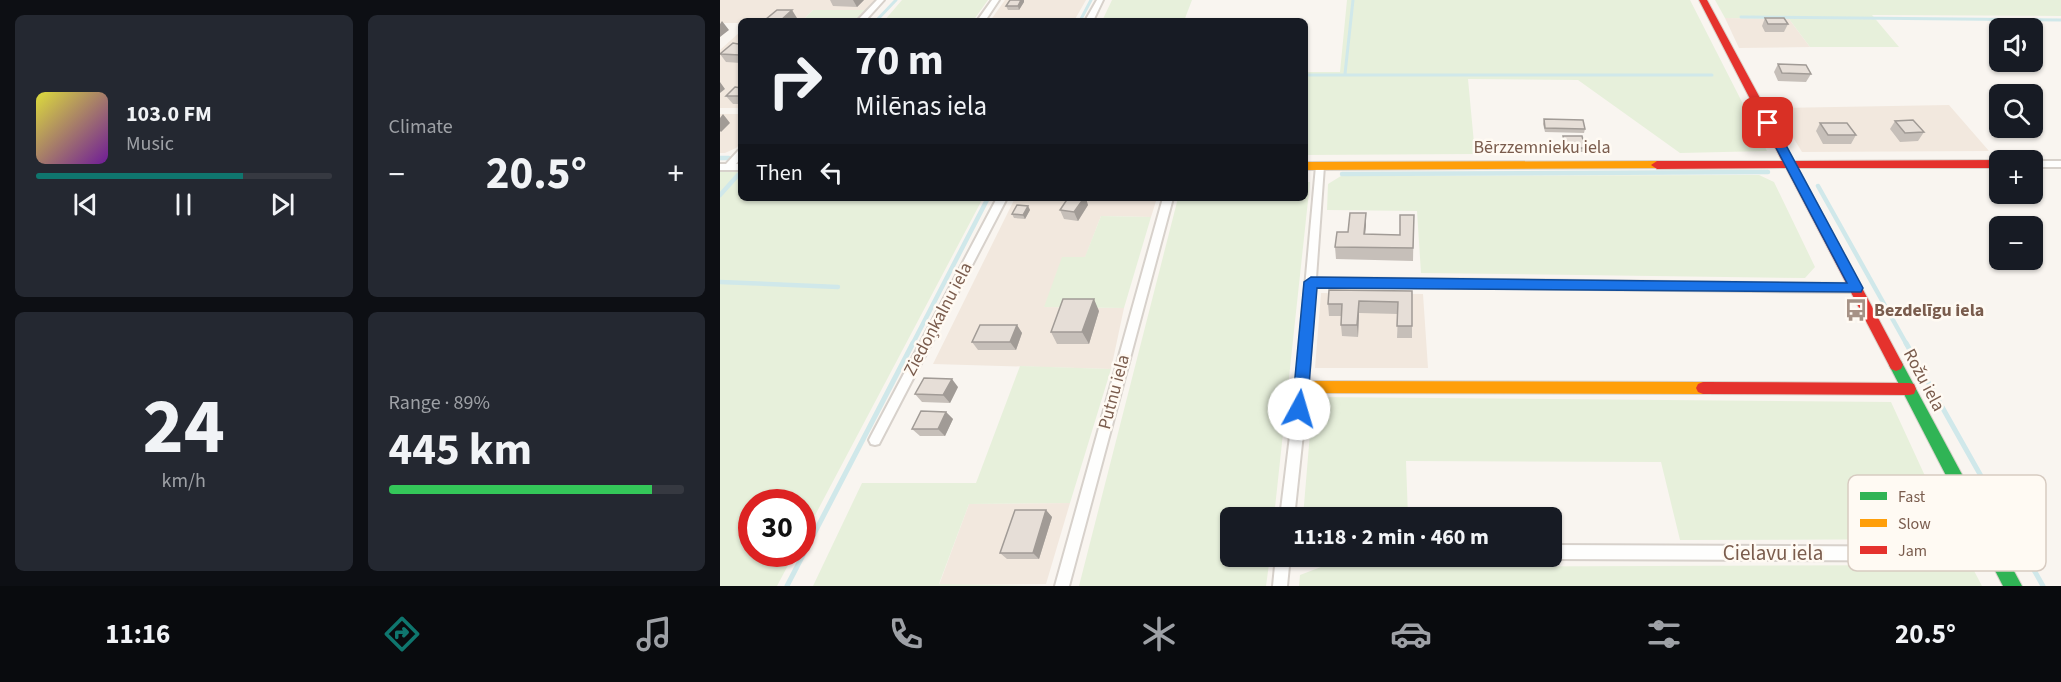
<!DOCTYPE html>
<html lang="en">
<head>
<meta charset="utf-8">
<style>
  body { margin:0; font-family:"Source Sans 3",sans-serif; background:#242831; color:#f1f3f6; height:100vh; display:flex; flex-direction:column; font-size:22px; white-space:nowrap }
  * { box-sizing:border-box; margin:0 }
  p { font-size:20px; color:#9ea1a6 }
  .icon { flex:none; width:33px; height:33px; fill:none; stroke:currentColor; stroke-width:2; stroke-linecap:round; stroke-linejoin:round }
  .map { position:relative; flex:1; overflow:hidden }
  .side { display:flex; flex-direction:column; gap:15px; padding:15px; background:#0d0f14; width:720px }
  .side>* { flex:none }
  .banner { position:absolute; left:18px; top:18px; width:570px; height:183px; border-radius:9px; box-shadow:0 2px 4px #0004; background:#171b24; color:#f1f3f6; overflow:hidden }
  .buttons { position:absolute; left:1269px; top:18px; display:grid; gap:12px }
  .buttons a { display:grid; place-items:center; width:54px; height:54px; border-radius:9px; background:#171b24; box-shadow:0 2px 4px #0004; font-size:30px }
  .speed { position:absolute; left:18px; top:489px; display:flex; gap:12px; font-size:30px; font-weight:700; text-align:center }
  .speed>* { display:grid; place-content:center; width:78px; height:78px; border-radius:50%; background:#171b24; box-shadow:0 2px 4px #0004; line-height:1 }
  .speed .limit { border:9px solid #d22; background:#fff; color:#111 }
  .pin { position:absolute; display:grid; place-items:center; width:51px; height:51px; color:#fff; margin:-26px; border-radius:12px; box-shadow:0 3px 9px #0006 }
  .me { position:absolute; width:66px; margin:-33px; rotate:6deg; stroke-linejoin:round; filter:drop-shadow(0 0 4px #0008) }
  .turn { display:flex; align-items:center; gap:21px; height:126px; padding:0 18px; font-size:27px }
  .turn .icon { width:78px; height:78px; stroke-width:2.5 }
  .turn b { display:block; font-size:42px; line-height:51px }
  .then { display:flex; align-items:center; height:57px; padding:0 18px; background:#0003; gap:12px; font-size:22px }
  .big { font-size:45px; font-weight:700; line-height:1.1 }
  .side .tile { flex:1; display:flex; flex-direction:column; justify-content:center; gap:9px; min-width:0; padding:0 21px; border-radius:9px; background:#242831 }
  .side .dial { align-items:center; gap:0 }
  .dial b { font-size:78px; line-height:1 }
  .song { display:flex; align-items:center; gap:18px }
  .cover { width:72px; height:72px; border-radius:9px; background:linear-gradient(135deg,hsl(60 70% 55%),hsl(280 70% 35%)) }
  .played { height:6px; border-radius:3px; background:linear-gradient(90deg,#0f766e 70%,#363941 70%) }
  .keys { display:flex; justify-content:space-around; direction:ltr }
  .heat { display:flex; justify-content:space-between; align-items:center; font-size:33px; direction:ltr }
  .charge { height:9px; border-radius:4px; background:linear-gradient(90deg,#34c759 89%,#363941 0) }
  .side .tiles { flex:1; display:grid; gap:15px; grid-template-columns:repeat(2,1fr) }
  .trip { position:absolute; left:500px; top:507px; width:342px; height:60px; border-radius:9px; background:#171b24; box-shadow:0 2px 4px #0004; font-weight:700; line-height:60px; text-align:center }
  .tab-bar { display:flex; height:96px; justify-content:space-around; align-items:center; background:#090b0e; color:#9ea1a6 }
  .tab-bar .icon { width:42px; height:42px }
  .tab-bar .selected { color:#0f766e }
  .tab-bar b { font-size:27px; color:#f1f3f6 }
  main { display:flex; flex:1; min-height:0 }
  .map>svg:first-child { display:block }
</style>
</head>
<body>
<main>
<section class="side">
<div class="tiles">
<div class="tile">
<div class="song"><i class="cover"></i><div><b>103.0 FM</b><p>Music</p></div></div>
<div class="played"></div>
<div class="keys"><svg class="icon" aria-label="previous" viewBox="0 0 24 24"><path d="M18 5L8 12l10 7zM5 5v14"/></svg><svg class="icon" aria-label="pause" viewBox="0 0 24 24"><path d="M8 5v14M16 5v14"/></svg><svg class="icon" aria-label="next" viewBox="0 0 24 24"><path d="M6 5l10 7-10 7zM19 5v14"/></svg></div>
</div>
<div class="tile"><p>Climate</p>
<div class="heat"><a>−</a><b class="big">20.5°</b><a>+</a></div>
</div>
<div class="tile dial"><b>24</b><p>km/h</p></div>
<div class="tile"><p>Range · 89%</p><b class="big">445 km</b><div class="charge"></div></div>
</div>
</section>
<div class="map">
<svg width="1341" height="586" viewBox="0 0 1341 586">
  <rect width="100%" height="100%" fill="#f9f5f0"/>
  <path fill="#f2e8de" d="M0 0H155L145 10H93L82 21 21 23H0Z
    M285 0H366L354 21H270Z
    M1005 18 1069 19 1090 47 1019 48Z
    M21 31V108H0V50Z
    M1229 105 1269 151 1082 152 1055 108Z
    M0 114H21V143L16 148 5 153H0Z
    M295 198H437L431 217 381 216 365 258 324 307 404 308 391 369 213 364Z
    M601 293 703 294 708 368H595Z
    M350 503 326 584 219 585 249 504Z"/>
  <path fill="#e7f0db" d="M182 0H268L253 21H164Z
    M392 0H472L464 21H382Z
    M627 0H970L1047 151 960 153 858 80 748 79 755 154 585 155V72H620Z
    M995 0H1341V16L1152 15 1179 47H1090L1069 19 1005 18Z
    M93 10H145L135 21H82Z
    M19 170 21 198H263L83 538 82 502H32V554H74L57 586H0V171Z
    M1039 175 1054 182 1095 267 1085 278 701 273 697 211 607 210 608 184 621 176Z
    M585 182H590L554 517 510 518V556L550 557 546 586H359L458 198H585Z
    M381 216 431 217 404 308 324 307 342 257H365Z
    M300 366 391 369 350 503 249 504 219 584 325 586H93L142 483H256Z
    M593 397 1171 402 1234 539 960 540 941 462 686 461 688 517H583Z
    M1251 565 1262 586H579L580 575 601 567Z"/>
  <g fill="none" stroke-linecap="round" stroke-linejoin="round">
    <path stroke="#d0e8ea" stroke-width="3" d="M1021 17 1341 20
      M156 21 176 0
      M360 21 371 0
      M625 74 633 0
      M585 75H992"/>
    <path stroke="#d0e8ea" stroke-width="4.5" d="M0 158H9
      M622 174 1048 172
      M1098 186 1187 345
      M0 195 18 175
      M0 282 118 287
      M192 345 268 198"/>
    <path stroke="#d0e8ea" stroke-width="5" d="M1186 343 1323 586
      M67 586 193 343"/>
    <g stroke="#d7d1cb" stroke-width="4">
      <path id="street" d="M157 0H164L145 21H137Z
        M272 0H279L265 21H257Z
        M377 0H383L373 21H365Z
        M21 150V158L16 164H21V170H0V164H6L18 151Z
        M1312 161H1341V167H1312Z
        M600 163 604 166 596 278 1136 284 1141 288 1136 292 595 286 588 387 574 518H560L576 387 596 166Z
        M277 198H287L159 444 155 445 151 444 149 440 151 436Z
        M443 198H453L349 586H335Z
        M831 545 1276 547 1281 549 1283 554 1281 559 1276 561 831 559 826 556H831Z
        M556 556H570L567 586H553Z"/>
    </g>
    <g stroke="#d9d2cb" stroke-width="2">
      <path id="fast" d="M1176 359 1181 361 1302 586H1283L1169 365 1171 361Z"/>
    </g>
    <g stroke="#d9d2cb" stroke-width="2">
      <path id="slow" d="M937 161 941 162 943 165 941 168 585 170V162Z
        M582 381 983 382 988 384 990 388 988 392 983 394 582 393 577 391 575 387 577 383Z"/>
    </g>
    <g stroke="#d9d2cb" stroke-width="2">
      <path id="jam" d="M979 0H987L1074 161 1280 160H1281L1280 168H1078L1181 361 1183 365 1181 369 1176 371 1171 369 1066 168 937 169 931 165 937 161H1062Z
        M983 382 1189 383 1194 384 1196 389 1194 394 1189 395 983 394 978 392 976 388 978 384Z"/>
    </g>
    <use href="#street" fill="#fefefd" fill-rule="evenodd"/>
    <use href="#fast" fill="#30b455" fill-rule="evenodd"/>
    <use href="#slow" fill="#ff9f0a" fill-rule="evenodd"/>
    <use href="#jam" fill="#e5322d" fill-rule="evenodd"/>
  </g>
  <path fill="#c6bfb9" d="M110 0H144L137 7 113 6Z
    M290 0H304V2L299 10H288L286 6Z
    M1045 18 1068 24 1064 32H1045L1042 26Z
    M21 41V63L6 62 0 54Z
    M1058 64 1091 74 1086 82 1058 81 1054 72Z
    M21 88V104H13L6 96Z
    M824 119 865 129 864 133 825 132 823 124Z
    M1175 121 1204 132 1198 141 1180 142 1170 129Z
    M1100 123 1136 135 1131 144H1103L1096 131Z
    M843 136 865 148 864 152H845L842 140Z
    M368 205 358 221 344 219 340 210Z
    M308 206 310 210 305 219 294 218 292 214Z
    M646 213 645 234 680 235 694 215 693 261 616 259 615 247Z
    M692 291V338H677L678 314 639 313 638 337 622 336 621 325V316H609L608 304Z
    M379 311 369 344H337L331 332Z
    M297 325 302 333 296 350H258L252 342Z
    M238 387 230 403 202 402 195 394Z
    M226 412 233 419 225 436H200L192 429Z
    M326 510 332 517 319 559H287L280 553Z"/>
  <path fill="#a19b96" d="M133 0H144L137 7Z
    M301 0H304V2L299 10 298 6Z
    M72 10 77 18 74 21H60Z
    M2 21 9 30 0 37V24Z
    M0 82 5 89 0 93Z
    M3 114 10 123 1 132 0 131V118Z
    M364 198H366L368 205 358 221 354 212Z
    M308 206 310 210 305 219 303 215Z
    M646 213V225L644 246V234Z
    M374 299 379 311 369 344 362 332Z
    M639 301V313L638 337 637 325Z
    M297 325 302 333 296 350 290 342Z
    M232 379 238 387 230 403 223 395Z
    M226 412 233 419 225 436 218 429Z
    M326 510 332 517 319 559 313 553Z"/>
  <path fill="#e6ded7" stroke="#a19b96" stroke-width="1.5" d="M290 0H301L298 6H286Z
    M57 10H72L60 21 45 20Z
    M1045 18H1064L1068 24H1048Z
    M21 41V54L20 55 0 54 13 43 18 44Z
    M1058 64 1086 65 1091 74 1062 73Z
    M15 87 21 88V96H6Z
    M824 119 863 120 865 129 825 128Z
    M1193 120 1204 132 1185 133 1175 121Z
    M1100 123H1127L1136 135H1108Z
    M843 136H862L865 148H846Z
    M348 198H364L354 212 340 210Z
    M297 205 308 206 303 215 292 214Z
    M630 213H646L644 234 680 235V215H694L693 248 615 247 617 232H628Z
    M609 290 692 291V326H677L678 302 639 301 637 325H621L622 304H608Z
    M343 299H374L362 332H331Z
    M260 325H297L290 342H252Z
    M204 378 232 379 223 395 195 394Z
    M201 411 226 412 218 429H192Z
    M295 510H326L313 553H280Z"/>
  <path fill="#1a73e8" stroke="#114b97" stroke-width="1.5" d="M1048 120 1054 123 1143 288 1141 292 597 288 587 409 585 413 579 415 574 413 572 409 584 282 591 277 1127 283 1043 123Z"/>
  <defs>
    <g id="bus-bare" transform="scale(1.8)"><path d="M-5-6H5V4H4V6H2V4H-2V6H-4V4H-5ZM-3.5-4V0h7V-4ZM-3.5 1.2v1.5H-2V1.2ZM2 1.2v1.5H3.5V1.2Z" fill="#a69286" stroke="#fffaf3" stroke-width="2.5" paint-order="stroke"/></g>
  </defs>
  <g fill-rule="evenodd">
    <use href="#bus-bare" x="1136" y="310"/>
  </g>
  <g text-anchor="middle" dominant-baseline="central" stroke-width="5" stroke-linejoin="round" paint-order="stroke">
    <g font-size="18" fill="#7a5c4d" stroke="#fffaf3">
      <text x="822" y="147">Bērzzemnieku iela</text>
      <text transform="translate(218 319) rotate(-62)">Ziedoņkalnu iela</text>
      <text transform="translate(1204 380) rotate(62)">Rožu iela</text>
      <text transform="translate(394 392) rotate(-75)">Putnu iela</text>
    </g>
    <g font-size="18" font-weight="bold" fill="#7a5c4d" stroke="#fffaf3" text-anchor="start">
      <text x="1154" y="310">Bezdelīgu iela</text>
    </g>
    <g font-size="21" fill="#7a5c4d" stroke="#fffaf3">
      <text x="1053" y="553">Cielavu iela</text>
    </g>
  </g>
  <rect x="1128" y="475" width="198" height="96" rx="9" fill="#fffaf3" stroke="#d7cbc1" stroke-width="1.5"/>
  <rect x="1140" y="492" width="27" height="8" fill="#30b455"/>
  <rect x="1140" y="519" width="27" height="8" fill="#ff9f0a"/>
  <rect x="1140" y="546" width="27" height="8" fill="#e5322d"/>
  <g font-size="16" fill="#7a5c4d">
    <text x="1178" y="502">Fast</text>
    <text x="1178" y="529">Slow</text>
    <text x="1178" y="556">Jam</text>
  </g>
</svg>
<div class="buttons">
<a><svg class="icon" aria-label="sound" viewBox="0 0 24 24"><path d="M4 9h4l5-4v14l-5-4H4zM17 9q2 3 0 6"/></svg></a>
<a><svg class="icon" aria-label="search" viewBox="0 0 24 24"><circle cx="10" cy="10" r="6"/><path d="M15 15l6 6"/></svg></a>
<a>+</a>
<a>−</a>
</div>
<div class="speed"><div class="limit">30</div></div>
<div class="pin" style="left:1048px;top:123px;background:#d93025"><svg class="icon" aria-label="arrive" viewBox="0 0 24 24"><path d="M6 21V4h12l-3 4 3 4H6"/></svg></div>
<svg class="me" style="left:579px;top:409px" viewBox="-20 -20 40 40"><circle r="19" fill="#fff"/><path d="M0-13L10 11 0 6-10 11z" fill="#1a73e8"/></svg>
<div class="trip">11:18 · 2 min · 460 m</div>
<div class="banner">
<div class="turn"><svg class="icon" aria-label="right" viewBox="0 0 24 24"><path d="M7 20v-9h11M14 6l5 5-5 5"/></svg><div><b>70 m</b>Milēnas iela</div></div>
<div class="then">Then<svg class="icon" aria-label="left" viewBox="0 0 24 24"><path d="M17 20v-9H6M10 6l-5 5 5 5"/></svg></div>
</div>
</div>
</main>
<nav class="tab-bar">
<b>11:16</b>
<svg class="icon selected" aria-label="directions" viewBox="0 0 24 24"><path d="M12 3l9 9-9 9-9-9zM9 14v-3h6M13 9l2 2-2 2"/></svg>
<svg class="icon" aria-label="music" viewBox="0 0 24 24"><path d="M9 18V5l10-2v13"/><circle cx="6" cy="18" r="3"/><circle cx="16" cy="16" r="3"/></svg>
<svg class="icon" aria-label="phone" viewBox="0 0 24 24"><path d="M5 4h4l2 5-3 2q2 4 5 5l2-3 5 2v4C11 20 4 13 5 4z"/></svg>
<svg class="icon" aria-label="climate" viewBox="0 0 24 24"><path d="M12 3v18M4 7l16 10M4 17L20 7"/></svg>
<svg class="icon" aria-label="car" viewBox="0 0 24 24"><path d="M5 17H2v-5l4-1 3-4h7l3 4 3 1v5h-3M9 17h6M6 11h13"/><circle cx="7" cy="17" r="2"/><circle cx="17" cy="17" r="2"/></svg>
<svg class="icon" aria-label="filters" viewBox="0 0 24 24"><path d="M4 7h16M4 17h16"/><circle cx="9" cy="7" r="2"/><circle cx="15" cy="17" r="2"/></svg>
<b>20.5°</b>
</nav>
</body>
</html>
